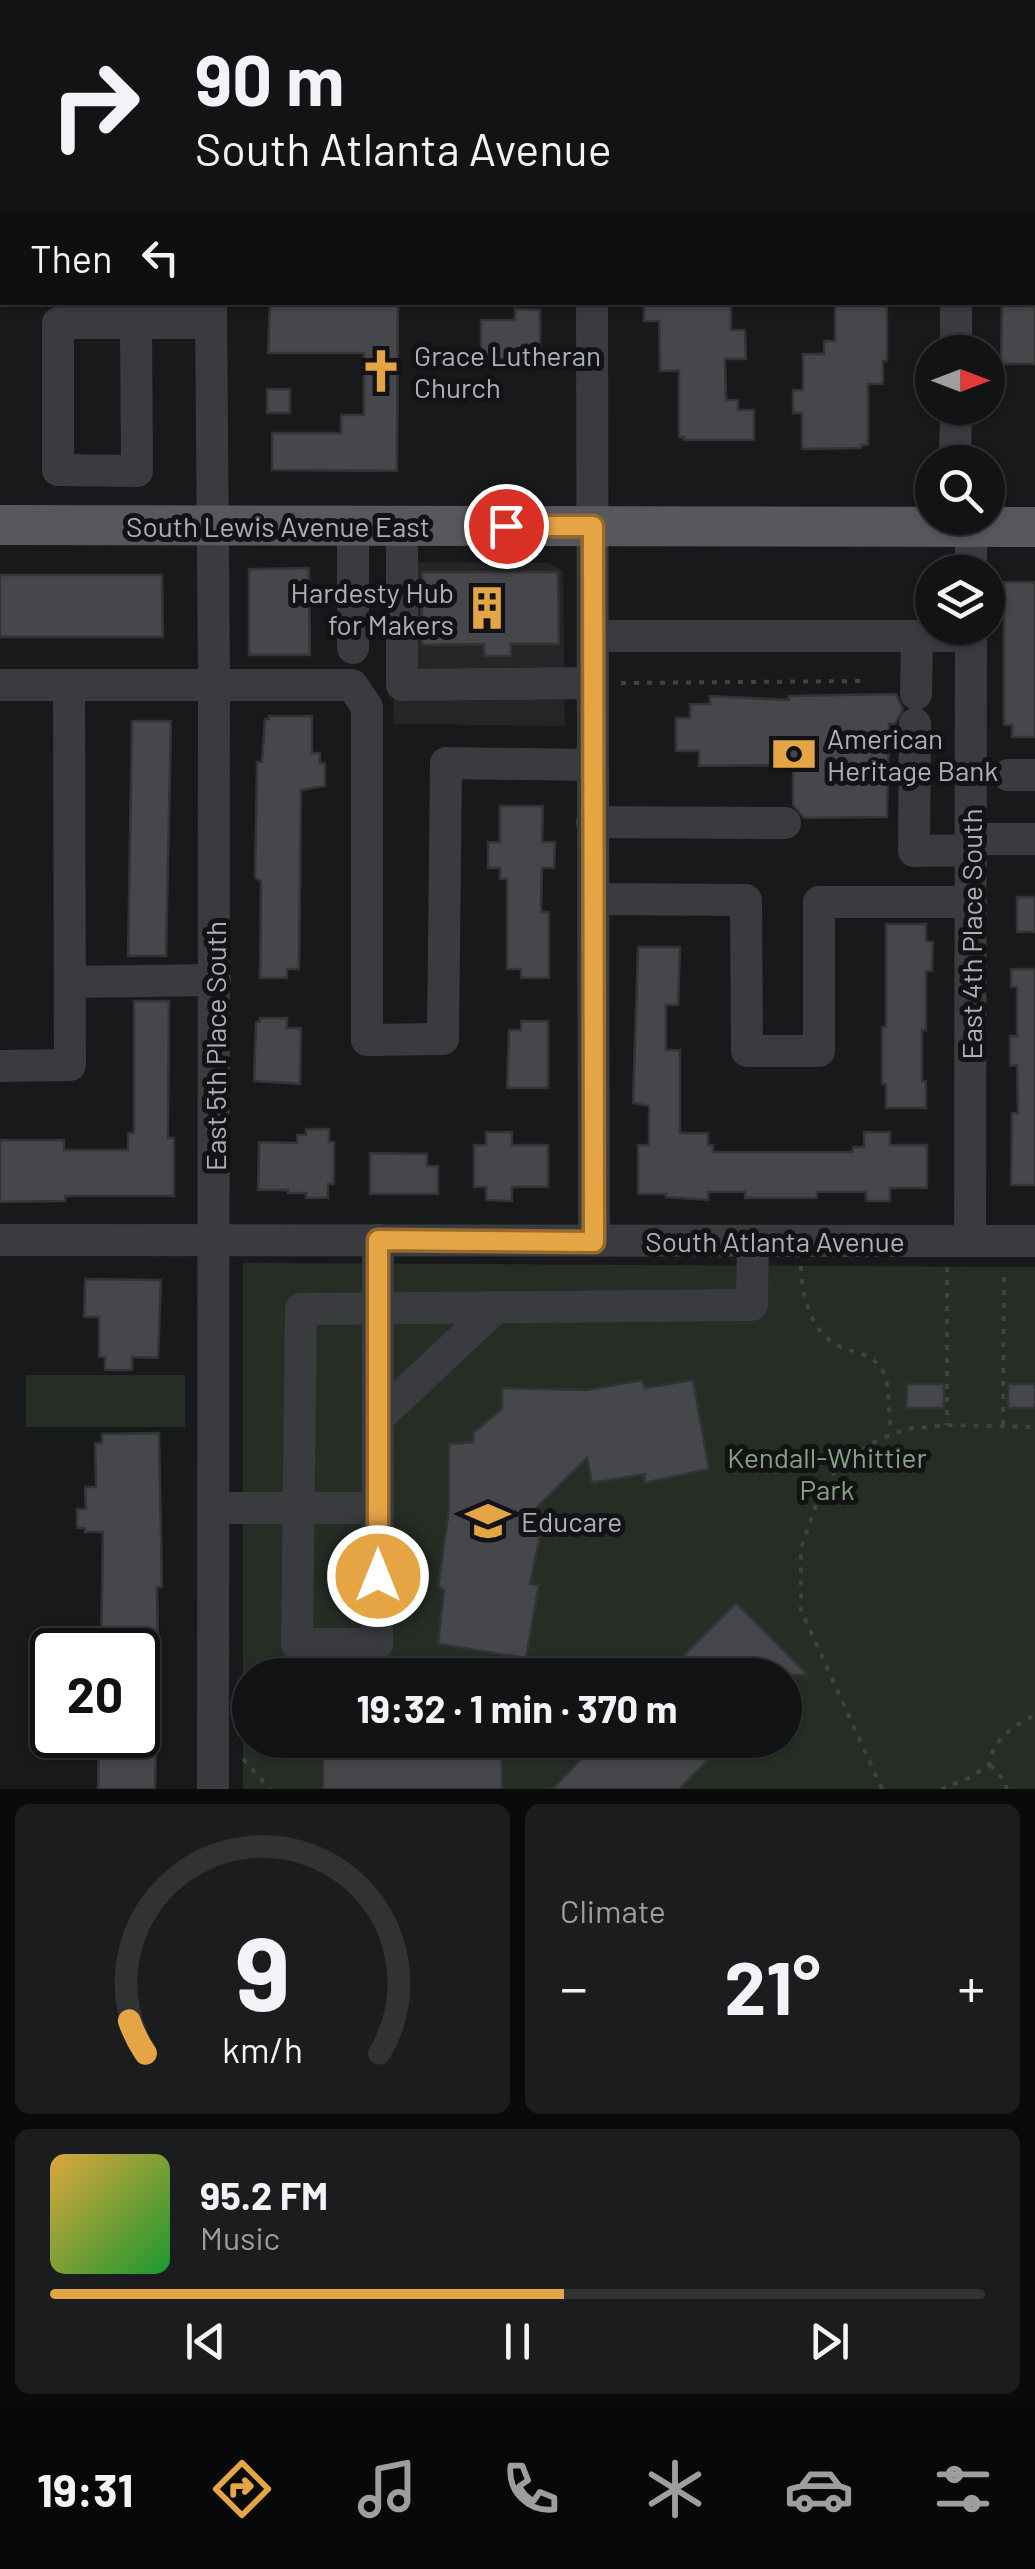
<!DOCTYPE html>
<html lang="en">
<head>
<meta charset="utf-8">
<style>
  body { margin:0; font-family:Barlow,sans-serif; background:#1b1c1d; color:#f1f3f6; height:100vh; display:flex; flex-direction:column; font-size:38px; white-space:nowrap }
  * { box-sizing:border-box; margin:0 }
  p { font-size:32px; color:#9c9ea0 }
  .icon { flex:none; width:55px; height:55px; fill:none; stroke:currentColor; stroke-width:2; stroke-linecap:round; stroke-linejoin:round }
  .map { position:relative; height:1789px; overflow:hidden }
  .drawer { display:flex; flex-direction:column; gap:15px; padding:15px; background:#0a0a0b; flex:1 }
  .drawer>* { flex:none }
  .guide { position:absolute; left:0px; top:0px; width:1035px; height:305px; box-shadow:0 2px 8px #0004,0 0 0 2px #313234; background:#121314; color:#f1f3f6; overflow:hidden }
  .needle { width:65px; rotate:90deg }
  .buttons { position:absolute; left:915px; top:335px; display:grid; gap:20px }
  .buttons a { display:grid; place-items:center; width:90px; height:90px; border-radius:50%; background:#121314; box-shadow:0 2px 8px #0004,0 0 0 2px #313234; font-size:50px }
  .speed { position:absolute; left:30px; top:1628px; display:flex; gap:20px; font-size:50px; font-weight:700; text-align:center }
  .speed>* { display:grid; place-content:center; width:130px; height:130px; border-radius:50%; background:#121314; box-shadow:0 2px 8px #0004,0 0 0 2px #313234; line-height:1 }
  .speed .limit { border:5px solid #111; border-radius:15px; background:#fff; color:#111 }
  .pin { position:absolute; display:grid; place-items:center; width:85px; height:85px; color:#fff; margin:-42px; border:5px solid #fff; border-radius:50%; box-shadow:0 2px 10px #0007 }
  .me { position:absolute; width:110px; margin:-55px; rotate:0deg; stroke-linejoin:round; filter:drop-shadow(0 0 8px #0008) }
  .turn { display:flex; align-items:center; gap:35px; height:210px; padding:0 30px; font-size:45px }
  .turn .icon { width:130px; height:130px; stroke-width:2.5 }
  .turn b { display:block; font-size:70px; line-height:85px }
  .then { display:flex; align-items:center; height:95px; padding:0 30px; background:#0003; gap:20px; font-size:38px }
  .big { font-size:75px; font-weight:700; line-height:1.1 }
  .drawer .tile { flex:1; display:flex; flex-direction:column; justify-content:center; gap:15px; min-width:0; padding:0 35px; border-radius:15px; background:#1b1c1d }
  .drawer .dial { align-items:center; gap:0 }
  .dial svg { height:260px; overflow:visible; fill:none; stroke:#313234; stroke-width:7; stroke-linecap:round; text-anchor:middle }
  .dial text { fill:#f1f3f6; stroke:none }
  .song { display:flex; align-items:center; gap:30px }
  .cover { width:120px; height:120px; border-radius:15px; background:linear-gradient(135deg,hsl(40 70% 55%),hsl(130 70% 35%)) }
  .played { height:10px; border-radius:5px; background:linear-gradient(90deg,#e6a545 55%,#313234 55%) }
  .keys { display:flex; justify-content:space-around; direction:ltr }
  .heat { display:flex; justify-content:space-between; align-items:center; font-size:55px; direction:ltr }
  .drawer .tiles { flex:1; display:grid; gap:15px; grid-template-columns:1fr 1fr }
  .tile:last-child { grid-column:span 2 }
  .trip { position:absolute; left:232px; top:1658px; width:570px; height:100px; border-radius:50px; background:#121314; box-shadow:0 2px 8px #0004,0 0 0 2px #313234; font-weight:700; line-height:100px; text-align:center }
  .tab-bar { display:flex; height:160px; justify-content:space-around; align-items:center; background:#070808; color:#9c9ea0 }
  .tab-bar .icon { width:70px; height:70px }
  .tab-bar .selected { color:#e6a545 }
  .tab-bar b { font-size:45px; color:#f1f3f6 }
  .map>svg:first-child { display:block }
</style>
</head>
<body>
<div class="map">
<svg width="1035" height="1789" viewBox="0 0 1035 1789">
  <rect width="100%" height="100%" fill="#18191a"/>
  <path fill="#242527" d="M395 562 549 563 563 571 565 726 393 724Z"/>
  <path fill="#252d25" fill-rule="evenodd" d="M243 1263 1035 1267V1789H243ZM250 1675H785V1740H250Z
    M26 1375H185V1427H26Z"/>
  <path fill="#45474a" stroke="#333336" stroke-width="2.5" d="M270 302H398L397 471 272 470V433H341V415H364V353H268Z
    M644 302H731V330H745L746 359H725L726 400H738V410H754V440H684V437H679V371H660L659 321H644Z
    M835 302H887V361H883V384H868V445H861V448L802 449V413H793V390H803V354H824V341H835Z
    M1002 302H1035V364H1001Z
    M515 309 540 310V349H531V360L481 358V320H515Z
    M267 389H290V413H267Z
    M309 568 310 655H249V569Z
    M422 572H558L559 644H511V656H484V644L422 645Z
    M0 575H162L163 637H0Z
    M1004 582H1035V737H1012V725H1004Z
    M896 694 903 709 895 724H889L887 817 804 818 793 805V765L699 766V751H676V718H690V704H710V696L789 700V696Z
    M269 716H312V753H320V763H325V786L301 790 299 969H287V978H260L261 881 255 878 257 762H262L265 719H269Z
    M132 721H171L166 956H128Z
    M500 806H543L542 842H555L554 868H542L541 912H549V978H521V969H507V879H500V868H488V842H500Z
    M1017 897H1035V932H1017Z
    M886 924H926V941L933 942 932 971H926V1030H922V1081H926V1108H886V1084H882V1027H886Z
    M638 947H680L678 1005H666V1050H680V1133H708V1145H713V1152H853V1147H864V1132H890V1145H927V1188H890V1201H866V1192H817V1198H745V1192H708V1200L666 1197V1194H638V1145H649V1106L633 1103Z
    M1011 969H1035V1185H1011L1012 1113H1018L1017 1065 1010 1066V1036H1017V987H1011Z
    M134 1001H169L168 1138H174V1196H65V1201L0 1202V1140H64V1150H128V1133H134Z
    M260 1018H287V1028H301L300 1084 254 1081 256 1022H260Z
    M521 1021H548V1088H507L509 1030H521Z
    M306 1129H329V1142H334V1184H328V1198H306V1193H288V1190H258L259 1142 297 1143V1135H306Z
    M486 1132H512V1145H548V1187H512V1201L486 1200V1187H474V1145H486Z
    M370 1153 427 1154V1166H438V1194H370Z
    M85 1279 161 1280 158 1358 132 1357V1370H105V1357H99V1317H84Z
    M642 1380 645 1388 693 1380 709 1469 644 1483 645 1474 592 1483 587 1458 519 1525 541 1532 530 1584 539 1585 526 1658 438 1644 444 1590 438 1587 449 1509V1444L473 1442V1433L502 1409V1388L587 1390Z
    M907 1384H944V1408H906Z
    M1008 1384H1035V1408H1008Z
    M159 1433 162 1587H157L160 1749H156L155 1789H98L99 1735H138V1650H101L103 1532H85V1528H77V1509H86L85 1487H96L95 1443H102V1434Z
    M736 1603 808 1675H664Z
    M352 1740H502V1789H323V1743H352Z
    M600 1740H728L679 1789H552Z"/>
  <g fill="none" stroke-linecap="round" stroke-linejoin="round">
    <path stroke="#404246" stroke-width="4" stroke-dasharray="5 8" stroke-linecap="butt" d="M621 683 866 681
      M801 1266C801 1293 810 1329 835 1344 848 1352 867 1352 878 1364 893 1380 887 1414 891 1434
      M947 1267V1425
      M1003 1425 1004 1270
      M243 1759 270 1789
      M990 1765 1004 1780 1007 1789
      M882 1789 801 1610V1548L818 1499 833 1474 853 1456 878 1440 906 1429 947 1425 1035 1427
      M941 1789 969 1778 989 1765C991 1741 1015 1724 1035 1715"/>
    <path stroke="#3a3b3f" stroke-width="32" d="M214 0V2
      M754 0V2
      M1032 12H1035
      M211 302 214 684 213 1789
      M592 302 594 1241
      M136 323 137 471 58 470V323H210
      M956 352V302
      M955 462 956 408
      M353 526V648
      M402 526V685L593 683
      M971 572V526
      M593 636H971
      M0 685H352L367 707V1040L443 1039 446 763 592 765
      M916 694 917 637
      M915 724 914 851 971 850
      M1008 775H1035
      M592 822 785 823
      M971 839H1035
      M593 899 746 900 747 1051H819V902H971
      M70 982 215 980
      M0 1066 70 1065 69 685
      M0 1240 1035 1241
      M378 1240C378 1375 378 1509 377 1644H297L301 1309 752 1305 753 1241
      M970 1240 971 628
      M378 1418 495 1308
      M214 1508H378"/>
    <path stroke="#56585e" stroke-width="40" d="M0 525 1035 527"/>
  </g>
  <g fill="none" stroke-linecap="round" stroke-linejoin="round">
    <g stroke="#966b2d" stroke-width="25">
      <path id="route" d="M378 1576V1240L594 1242 593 526H506"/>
    </g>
    <use href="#route" stroke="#e6a545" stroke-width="18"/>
  </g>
  <defs>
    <g id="church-bare" transform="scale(3.45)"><path d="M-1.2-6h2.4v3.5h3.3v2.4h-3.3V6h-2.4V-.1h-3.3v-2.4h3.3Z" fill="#e6a545" stroke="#131315" stroke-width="2.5" paint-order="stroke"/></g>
    <g id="building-bare" transform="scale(3.45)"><path d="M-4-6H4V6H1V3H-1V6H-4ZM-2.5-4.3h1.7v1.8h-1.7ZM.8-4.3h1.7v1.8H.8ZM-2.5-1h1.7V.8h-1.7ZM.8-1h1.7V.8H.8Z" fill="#e6a545" stroke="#131315" stroke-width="2.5" paint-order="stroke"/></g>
    <g id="bank-bare" transform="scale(3.45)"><path d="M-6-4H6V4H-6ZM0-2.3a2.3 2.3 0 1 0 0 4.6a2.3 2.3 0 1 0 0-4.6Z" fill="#e6a545" stroke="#131315" stroke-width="2.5" paint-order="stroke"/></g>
    <g id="school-bare" transform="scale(3.45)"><path d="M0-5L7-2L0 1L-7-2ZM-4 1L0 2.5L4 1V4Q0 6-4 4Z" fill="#e6a545" stroke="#131315" stroke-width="2.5" paint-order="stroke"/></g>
  </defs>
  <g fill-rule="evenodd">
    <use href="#church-bare" x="381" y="371"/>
    <use href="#building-bare" x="487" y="608"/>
    <use href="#bank-bare" x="794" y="754"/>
    <use href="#school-bare" x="488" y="1521"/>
  </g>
  <g text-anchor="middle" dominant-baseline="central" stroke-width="10" stroke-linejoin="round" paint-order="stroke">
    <g font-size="28" fill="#acb1b9" stroke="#131315" text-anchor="start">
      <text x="414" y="355">Grace Lutheran<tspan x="414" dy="32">Church</tspan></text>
      <text x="454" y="592" text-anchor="end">Hardesty Hub<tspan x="454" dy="32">for Makers</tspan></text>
      <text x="827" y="738">American<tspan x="827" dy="32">Heritage Bank</tspan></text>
      <text x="521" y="1521">Educare</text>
    </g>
    <g font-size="28" fill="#acb1b9" stroke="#131315">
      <text x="278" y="526">South Lewis Avenue East</text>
      <text transform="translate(971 934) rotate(-90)">East 4th Place South</text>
      <text transform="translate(215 1046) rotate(-90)">East 5th Place South</text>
      <text x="775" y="1241">South Atlanta Avenue</text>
    </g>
    <g font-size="28" fill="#84a384" stroke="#131315">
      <text x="827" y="1457">Kendall-Whittier<tspan x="827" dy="32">Park</tspan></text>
    </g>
  </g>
</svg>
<div class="buttons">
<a><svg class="needle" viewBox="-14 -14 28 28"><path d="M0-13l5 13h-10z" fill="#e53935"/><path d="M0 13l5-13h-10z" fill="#9c9ea0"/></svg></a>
<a><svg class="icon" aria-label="search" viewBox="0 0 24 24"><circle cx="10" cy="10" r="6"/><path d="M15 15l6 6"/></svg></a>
<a><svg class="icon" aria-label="layers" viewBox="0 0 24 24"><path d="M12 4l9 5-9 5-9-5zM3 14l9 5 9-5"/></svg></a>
</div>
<div class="speed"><div class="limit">20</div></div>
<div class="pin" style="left:506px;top:526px;background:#d93025"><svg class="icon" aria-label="arrive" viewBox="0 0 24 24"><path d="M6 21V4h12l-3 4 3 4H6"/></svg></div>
<svg class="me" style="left:378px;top:1576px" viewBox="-20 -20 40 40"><circle r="17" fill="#e6a545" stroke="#fff" stroke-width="3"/><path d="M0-11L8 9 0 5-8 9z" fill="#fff"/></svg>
<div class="trip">19:32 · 1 min · 370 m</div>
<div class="guide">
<div class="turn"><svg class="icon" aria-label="right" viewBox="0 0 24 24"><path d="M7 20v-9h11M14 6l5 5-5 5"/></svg><div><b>90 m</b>South Atlanta Avenue</div></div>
<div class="then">Then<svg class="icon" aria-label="left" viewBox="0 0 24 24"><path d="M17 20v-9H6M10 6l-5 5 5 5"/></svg></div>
</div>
</div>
<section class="drawer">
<div class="tiles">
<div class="tile dial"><svg viewBox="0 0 100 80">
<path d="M14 69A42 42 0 1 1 86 69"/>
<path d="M14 69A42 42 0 0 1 9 59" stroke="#e6a545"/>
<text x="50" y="56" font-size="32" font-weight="700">9</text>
<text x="50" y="72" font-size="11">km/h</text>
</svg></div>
<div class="tile"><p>Climate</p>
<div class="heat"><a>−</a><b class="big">21°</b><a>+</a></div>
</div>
<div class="tile">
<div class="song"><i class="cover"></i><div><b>95.2 FM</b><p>Music</p></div></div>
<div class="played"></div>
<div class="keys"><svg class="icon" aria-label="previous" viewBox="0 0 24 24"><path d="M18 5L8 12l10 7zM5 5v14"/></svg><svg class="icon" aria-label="pause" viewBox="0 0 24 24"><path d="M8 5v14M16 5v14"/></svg><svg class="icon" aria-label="next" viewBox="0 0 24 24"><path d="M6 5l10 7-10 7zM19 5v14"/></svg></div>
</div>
</div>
</section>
<nav class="tab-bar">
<b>19:31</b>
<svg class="icon selected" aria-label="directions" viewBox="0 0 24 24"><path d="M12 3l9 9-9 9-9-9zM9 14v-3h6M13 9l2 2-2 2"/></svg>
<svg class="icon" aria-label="music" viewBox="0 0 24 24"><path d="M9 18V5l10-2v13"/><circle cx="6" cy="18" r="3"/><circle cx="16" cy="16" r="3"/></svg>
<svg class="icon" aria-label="phone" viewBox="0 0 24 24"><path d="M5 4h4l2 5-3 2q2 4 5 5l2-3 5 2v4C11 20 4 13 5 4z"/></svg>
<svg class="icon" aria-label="climate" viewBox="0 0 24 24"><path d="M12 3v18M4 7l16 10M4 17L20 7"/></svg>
<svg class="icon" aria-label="car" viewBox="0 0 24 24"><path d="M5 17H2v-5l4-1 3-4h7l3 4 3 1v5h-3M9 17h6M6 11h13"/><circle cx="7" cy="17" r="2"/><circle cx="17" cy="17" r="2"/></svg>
<svg class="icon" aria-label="filters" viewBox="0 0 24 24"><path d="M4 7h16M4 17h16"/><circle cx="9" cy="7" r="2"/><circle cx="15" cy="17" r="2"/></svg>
</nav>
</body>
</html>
